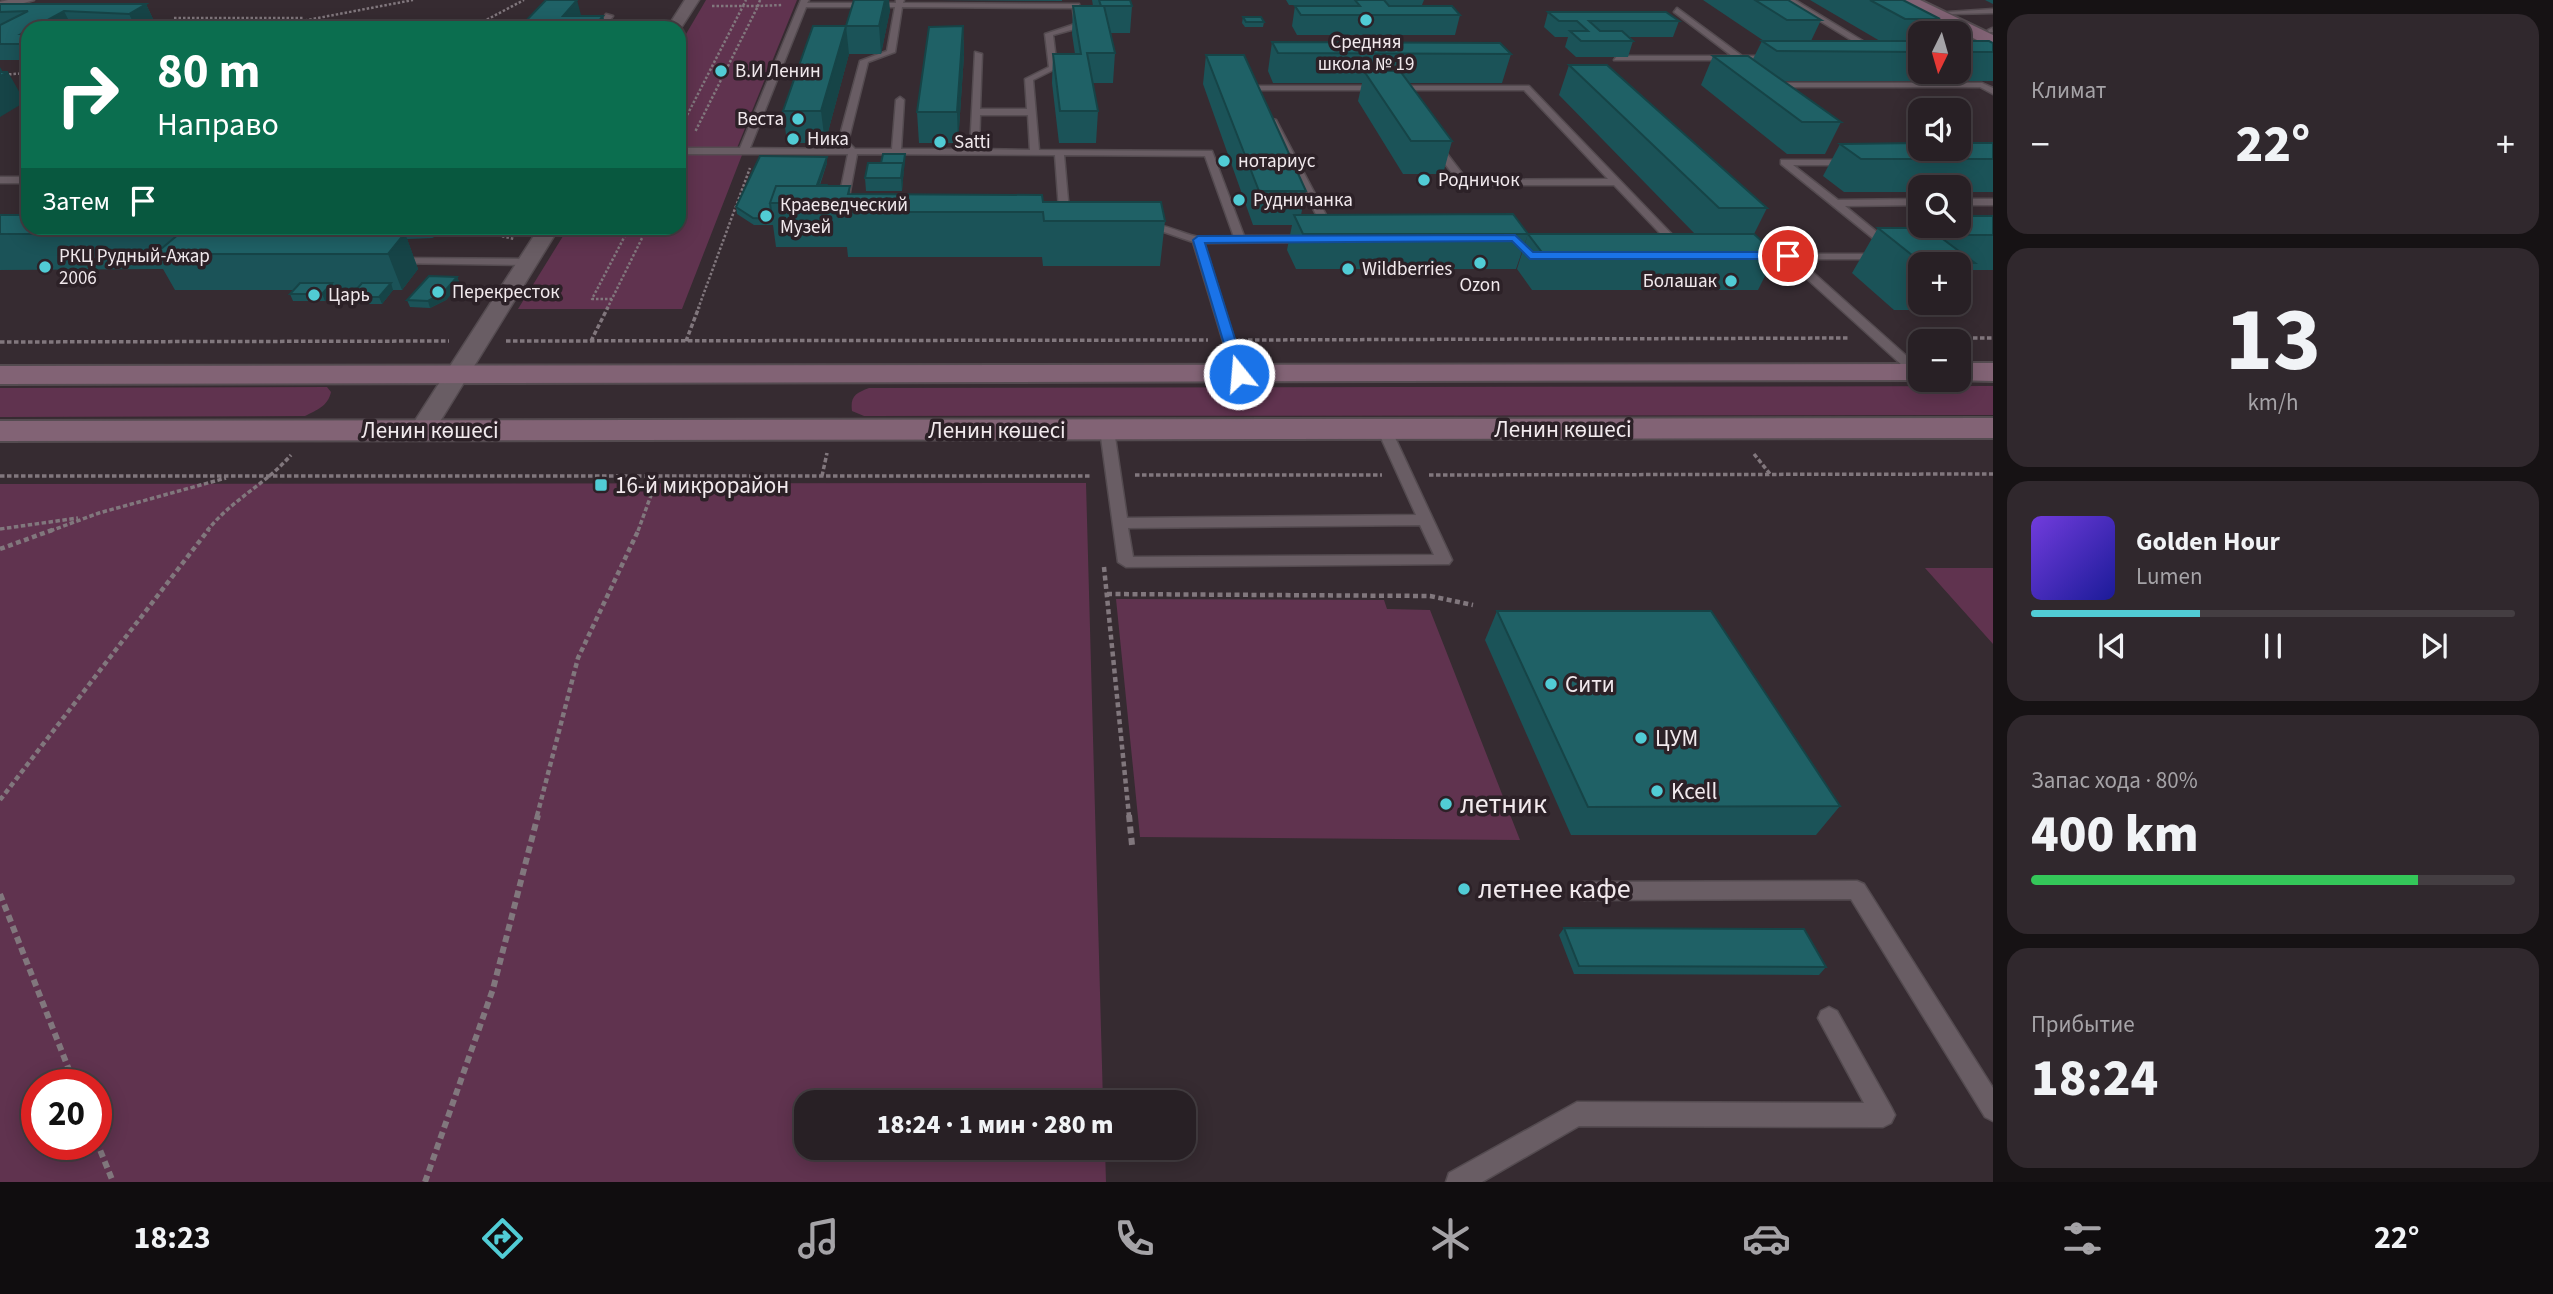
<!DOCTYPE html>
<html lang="ru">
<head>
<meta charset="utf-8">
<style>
  body { margin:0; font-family:"Source Sans 3",sans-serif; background:#30282d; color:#f1f3f6; height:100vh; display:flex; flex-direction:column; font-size:26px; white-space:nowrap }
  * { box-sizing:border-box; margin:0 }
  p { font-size:23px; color:#a5a3a7 }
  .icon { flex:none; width:38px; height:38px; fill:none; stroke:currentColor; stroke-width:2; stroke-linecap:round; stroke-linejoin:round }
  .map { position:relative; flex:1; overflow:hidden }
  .panel { display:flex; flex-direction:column; gap:14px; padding:14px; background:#161214; width:560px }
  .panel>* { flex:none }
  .top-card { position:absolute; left:21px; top:21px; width:665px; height:214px; border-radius:21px; box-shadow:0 4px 18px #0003,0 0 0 2px #443e42; background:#0b6e4f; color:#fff; overflow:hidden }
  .needle { width:46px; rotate:185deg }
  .controls { position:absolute; left:1908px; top:21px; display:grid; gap:14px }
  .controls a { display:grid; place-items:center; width:63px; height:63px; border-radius:14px; background:#282025; box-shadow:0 4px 18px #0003,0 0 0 2px #443e42; font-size:35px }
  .speed { position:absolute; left:21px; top:1069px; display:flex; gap:14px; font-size:35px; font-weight:700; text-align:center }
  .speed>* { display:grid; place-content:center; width:91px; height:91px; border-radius:50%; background:#282025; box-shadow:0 4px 18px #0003,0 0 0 2px #443e42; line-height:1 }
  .speed .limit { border:10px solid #d22; background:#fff; color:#111 }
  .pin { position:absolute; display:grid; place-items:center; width:60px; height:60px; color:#fff; margin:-30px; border:4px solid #fff; border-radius:50%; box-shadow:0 2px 7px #0007 }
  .me { position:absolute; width:77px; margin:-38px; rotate:343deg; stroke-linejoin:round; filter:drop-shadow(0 0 5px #0008) }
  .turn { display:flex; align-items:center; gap:24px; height:147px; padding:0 21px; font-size:32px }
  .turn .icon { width:91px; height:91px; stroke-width:2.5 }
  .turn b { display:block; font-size:49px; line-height:60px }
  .then { display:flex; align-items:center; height:66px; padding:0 21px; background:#0003; gap:14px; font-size:26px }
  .big { font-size:52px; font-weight:800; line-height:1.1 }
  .panel .card { flex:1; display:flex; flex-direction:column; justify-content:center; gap:10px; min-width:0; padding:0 24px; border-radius:21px; background:#30282d }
  .panel .dial { align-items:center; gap:0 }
  .dial b { font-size:91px; line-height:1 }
  .song { display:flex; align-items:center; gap:21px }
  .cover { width:84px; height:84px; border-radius:10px; background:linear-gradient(135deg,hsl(260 70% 55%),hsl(240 70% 35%)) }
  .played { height:7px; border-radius:4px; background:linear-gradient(90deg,#51ccd5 35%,#443e42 35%) }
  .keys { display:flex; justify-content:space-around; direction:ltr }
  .heat { display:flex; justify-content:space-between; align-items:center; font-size:38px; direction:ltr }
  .charge { height:10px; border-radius:5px; background:linear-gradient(90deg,#34c759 80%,#443e42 0) }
  .trip { position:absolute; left:794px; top:1090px; width:402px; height:70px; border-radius:21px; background:#282025; box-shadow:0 4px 18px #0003,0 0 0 2px #443e42; font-weight:800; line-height:70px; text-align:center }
  .dock { display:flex; height:112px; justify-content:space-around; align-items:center; background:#100d0f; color:#a5a3a7 }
  .dock .icon { width:49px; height:49px }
  .dock .active { color:#51ccd5 }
  .dock b { font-size:32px; color:#f1f3f6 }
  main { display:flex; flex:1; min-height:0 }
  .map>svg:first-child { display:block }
</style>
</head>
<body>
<main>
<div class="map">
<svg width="1993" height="1182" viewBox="0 0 1993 1182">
  <rect width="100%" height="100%" fill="#362b31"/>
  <path fill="#60334f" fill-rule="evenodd" d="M706 0H797L737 148H679V46Z
    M679 155H742L682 309H518L568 228H679Z
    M1993 386V415L864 416 852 411C850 396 856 393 869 388Z
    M327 387 331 392C328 406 317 410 305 416L0 417V388Z
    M1086 483 1103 1102H807V1148H1105L1106 1182H0V484ZM37 1085H96V1144H37Z
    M1925 568H1993V644Z
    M1116 599 1384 600 1387 609 1430 610 1520 840 1140 837Z"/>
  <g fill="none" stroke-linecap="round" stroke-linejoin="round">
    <g stroke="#544b50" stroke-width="3">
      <path id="lane" d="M801 0H809L807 3H896V0H904L903 3 1079 4 1082 27 1053 35 1057 68 1033 80 1039 150 1212 151 1244 236H1308L1313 239 1308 242 1204 243 1245 374 1243 377H1235L1233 374 1193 242 1164 232H1143L1138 229C1156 217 1180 234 1199 237 1210 239 1223 237 1234 237L1205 156 1064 155 1070 223 1065 226 1060 223 1055 155 857 154 847 208 842 211 837 208 848 154H679V148H740ZM806 7H895L887 51 860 61 838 143 844 149 750 148ZM902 7 1076 8 1073 10 1075 24 1045 34 1049 67 1025 79 1027 109H980L982 54 975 52 970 149H901L904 100 900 97 896 100 892 149H855L848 142 868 62 895 52ZM980 115H1028L1030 150 979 149Z
        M1786 0H1795L1881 52 1874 54Z
        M1677 8 1742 56H1774L1778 58 1774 60H1614L1617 56H1732L1674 12Z
        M1993 9V13L1952 14 1948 12Z
        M606 14 613 16 606 25 675 24 679 26 597 28Z
        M1992 28 1993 32H1989L1988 30Z
        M1770 83H1982L1993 88V94L1980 87H1767V83Z
        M1256 86H1529L1686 249 1677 251 1614 185H1461L1430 144 1432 142H1438L1467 180 1608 179 1524 90H1253V86Z
        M1269 118 1276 120 1336 234 1335 236 1326 234 1268 120Z
        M1781 160H1854L1856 162 1851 165H1793L1838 200 1920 199V205L1845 206 1894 246 1885 248 1781 164Z
        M0 177H28V183H0Z
        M1958 199H1993V205H1958Z
        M382 228H392L373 250H365V246Z
        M1752 254H1888V258L1884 259H1798L1920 368V376H1914L1785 259H1756L1752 258Z
        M394 258 528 259 533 262 528 265 390 263V259Z
        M1384 425 1391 429 1452 560 1449 564 1126 567 1118 562 1100 430 1102 427 1107 426 1114 430 1127 518 1416 515 1377 429ZM1420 525 1434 555 1133 557 1128 528Z
        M1857 881 1864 884 1993 1088V1121L1985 1117 1851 899 1581 900 1574 897 1571 891 1574 885 1581 882Z
        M1829 1007 1837 1011 1891 1107 1895 1115 1891 1123 1883 1127 1579 1126 1482 1182H1446L1449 1173 1577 1102 1864 1103 1818 1018 1821 1011Z"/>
    </g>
    <g stroke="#544b50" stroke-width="3">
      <path id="street" d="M8 0H34L0 10V2Z
        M685 0H699L679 31V28H667Z
        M539 228H559L431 436H413L409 430Z"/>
    </g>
    <g stroke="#544b50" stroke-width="4">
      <path id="secondary" d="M1897 0H1920L1993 35V48Z
        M1958 363H1993V381L1952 380H1958Z
        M1920 364V380H1930L0 384V366Z
        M1993 418V438L0 441V421Z"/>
    </g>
    <path stroke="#81777d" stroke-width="2.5" stroke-dasharray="2.5 2" stroke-linecap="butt" d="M760 0 758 6 782 5
      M712 6H743L746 0
      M174 18H304
      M265 28 413 0
      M471 28 524 0
      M0 75 28 73
      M679 131 743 6H758L695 132
      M467 228 514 239
      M612 299H592L629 228
      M607 309 647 228
      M698 309 750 168"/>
    <path stroke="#81777d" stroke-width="3.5" stroke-dasharray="4.5 2.5" stroke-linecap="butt" d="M1910 338H1993
      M1248 340 1849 338
      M506 341 1208 340
      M591 341 608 307
      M686 341 699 307
      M0 342 449 341
      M1754 454 1770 474
      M1135 475H1382
      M1429 475 1993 474
      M0 476H1091
      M822 476 827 453
      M0 529 78 518
      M50 531 99 513 226 478
      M207 531C230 501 266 484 291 455
      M638 531 658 476"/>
    <path stroke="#81777d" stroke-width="4.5" stroke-dasharray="5 3.5" stroke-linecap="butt" d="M0 549 55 529
      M1104 567 1129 816
      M1107 594 1430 596 1473 605
      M0 800 209 529
      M537 816 578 658 639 529"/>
    <path stroke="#81777d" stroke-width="6" stroke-dasharray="7 4.5" stroke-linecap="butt" d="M1129 815 1132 845
      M0 894 75 1085
      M96 1140 113 1182
      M425 1182 493 989 538 815"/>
    <use href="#lane" fill="#695d64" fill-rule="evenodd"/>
    <use href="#street" fill="#695d64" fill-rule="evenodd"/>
    <use href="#secondary" fill="#826375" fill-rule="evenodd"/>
  </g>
  <path fill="#1b5358" d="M936 0H1062V1Z
    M1092 0H1130L1132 6 1130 33H1111L1115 53 1113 83H1093L1098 111 1096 143H1059L1052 83 1053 54H1075L1072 34 1073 6H1093Z
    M1286 0H1424L1422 5H1388L1460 15 1455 35H1297L1292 26 1295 6H1341L1289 5Z
    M1703 0H1788L1821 20 1811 41H1880L1810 0H1903L1940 19 1933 33H1920V72H1958V41L1993 43V81H1784L1841 122 1825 154H1787L1701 85 1713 56 1753 59 1762 41H1764Z
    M1985 0H1993V4Z
    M0 4H146L153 19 138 28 72 27 70 28H28V60H0Z
    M890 10 881 54H849L846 26Z
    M1548 12 1679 21 1673 37H1628L1633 41 1628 57H1576L1565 47 1568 37H1555L1544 27Z
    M581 15 580 16H603L606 28H521L520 27Z
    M1243 17 1264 22 1263 27H1245L1242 23Z
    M846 26 849 54 825 143H787L783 111Z
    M963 26 964 55 958 143H919L917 112Z
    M1272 42 1511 54 1502 83H1409L1452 141 1443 174H1403L1358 101 1362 83H1273L1268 71Z
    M1206 55 1306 191 1301 215 1528 234 1516 269H1296L1287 250 1292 225H1253L1203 84Z
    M1569 65 1767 208 1754 234 1776 254 1758 290H1532L1517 269 1528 234H1695L1559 95Z
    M1993 143V192H1958V187H1920V192H1844L1823 176 1840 144Z
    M905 154 902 191H866L865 178Z
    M827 163 820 185 826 186H850V194L1043 202 1165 221 1160 266H1043L1042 257H848L847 247H776L773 225H754L737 214 736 207Z
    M0 215 211 234H389L387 228H442L433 238 407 239 418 269 402 290H393L382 304H353L350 297 356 290H335L325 301H293L290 294 293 290H175L163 269 0 270Z
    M1993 216V270H1971L1958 290V264H1920V303H1950L1946 310H1894L1852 273 1878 228 1931 230 1933 226H1958Z
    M457 277 460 284 446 300 430 308 410 307 407 300Z
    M1497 611 1840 806 1816 835H1571L1485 640Z
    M1564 928 1826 967 1819 975 1574 974 1559 935Z"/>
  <path fill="#164447" d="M577 0 581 15 570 27 563 16Z
    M885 0H889L890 10 881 54 879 26Z
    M146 4 153 19 138 28H136L129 14Z
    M64 11 72 27 70 28H33Z
    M603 16 606 28H594V27Z
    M846 26 849 54 825 143 821 111Z
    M963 26 964 55 958 143 957 112Z
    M0 67 4 74 8 72 25 102 0 117Z
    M905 154V160L902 191 901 178Z
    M827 157V163L817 191V185Z
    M186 228H207L218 249 178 234Z
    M429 228H442L433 238Z
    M405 233 418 269 402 290 388 254Z
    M457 277 460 284 446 300 430 308 428 301Z
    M332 283 335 290 325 301 322 294Z
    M391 283 393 290 382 304 379 297Z"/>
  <path fill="#1f6166" stroke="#164447" stroke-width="2" d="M546 0H577L563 16H603L594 27H520Z
    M854 0H885L879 26H846Z
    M1099 0H1130L1132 6H1101Z
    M1355 0H1384L1389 6H1452L1460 15H1301L1295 6H1360Z
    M1755 0H1788L1821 20H1787Z
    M1870 0H1903L1940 19H1905Z
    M0 4H146L129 14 64 11 33 28H28V30L21 34H28V44H0V25L28 11 0 12Z
    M1073 6H1104L1115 53H1087L1098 111H1060L1053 54H1081Z
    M1548 12H1666L1679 21H1589L1600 31H1622L1633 41H1581L1570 31H1588L1577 21H1559Z
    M1243 17H1261L1264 22H1246Z
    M813 26H846L821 111H783Z
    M963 26 957 112H917L929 27Z
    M1762 41H1920V52L1777 51Z
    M1958 41H1989L1993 43V52H1958Z
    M1272 42 1500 43 1511 54 1278 53Z
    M1206 55H1244L1306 191H1259Z
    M1713 56H1748L1841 122H1802Z
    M1569 65H1607L1767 208H1719Z
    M1364 71H1400L1452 141H1411Z
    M0 72H8L0 76Z
    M1920 143V149H1958V143H1993V159H1861L1840 144Z
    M883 154H905L903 169V163H881Z
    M760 156 827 157 817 185H826L825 186H776L770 203 772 219 753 218 736 207Z
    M868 163H903L901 178H865Z
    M776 186H850L848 194 1042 195 1043 202H1161L1165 221H1044L1043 212H844L846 203H770Z
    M1513 214 1528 234H1303L1294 215Z
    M0 215H28V228H186L178 234H0Z
    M1958 216H1993V235H1966L1953 226H1958Z
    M1878 228H1928L1975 263H1922Z
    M405 233 388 254H155L179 234Z
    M1528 234H1754L1776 254 1544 255Z
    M429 276 457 277 443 293 428 301 407 300Z
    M300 283H332L322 294H290Z
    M362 283H391L379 297H350Z
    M1497 611H1711L1840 806 1588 807Z
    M1564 928 1804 929 1826 967 1579 966Z"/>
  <path fill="#1a73e8" stroke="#114b97" stroke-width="2" d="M1515 235 1533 252H1788L1793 256 1788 259H1530L1512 241 1205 243 1246 374 1239 378 1233 374 1193 240 1198 236Z"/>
  <g fill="#51ccd5" stroke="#2c2127" stroke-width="2.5">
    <circle cx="1366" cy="20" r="7"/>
    <circle cx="721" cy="71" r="7"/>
    <circle cx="798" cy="119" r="7"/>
    <circle cx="793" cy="139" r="7"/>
    <circle cx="940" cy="142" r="7"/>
    <circle cx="1224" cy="161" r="7"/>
    <circle cx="1424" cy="180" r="7"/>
    <circle cx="1239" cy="200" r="7"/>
    <circle cx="766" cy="216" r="7"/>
    <circle cx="1480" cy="263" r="7"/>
    <circle cx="45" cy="267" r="7"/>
    <circle cx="1348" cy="269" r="7"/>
    <circle cx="1731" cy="281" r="7"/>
    <circle cx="438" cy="292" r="7"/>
    <circle cx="314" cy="295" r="7"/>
    <rect x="594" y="478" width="14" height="14" rx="3.5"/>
    <circle cx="1551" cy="684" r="7"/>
    <circle cx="1641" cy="738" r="7"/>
    <circle cx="1657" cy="791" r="7"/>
    <circle cx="1446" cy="804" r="7"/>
    <circle cx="1464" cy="889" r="7"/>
  </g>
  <g text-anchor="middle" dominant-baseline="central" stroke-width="7" stroke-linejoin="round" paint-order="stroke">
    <g font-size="19" fill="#f1e9ed" stroke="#2c2127" text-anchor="start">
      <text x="1366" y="42" text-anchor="middle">Средняя<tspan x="1366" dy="22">школа № 19</tspan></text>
      <text x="735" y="71">В.И Ленин</text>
      <text x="784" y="119" text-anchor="end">Веста</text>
      <text x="807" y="139">Ника</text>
      <text x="954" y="142">Satti</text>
      <text x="1238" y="161">нотариус</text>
      <text x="1438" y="180">Родничок</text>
      <text x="1253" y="200">Рудничанка</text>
      <text x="780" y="205">Краеведческий<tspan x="780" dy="22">Музей</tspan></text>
      <text x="59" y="256">РКЦ Рудный-Ажар<tspan x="59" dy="22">2006</tspan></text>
      <text x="1362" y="269">Wildberries</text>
      <text x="1717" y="281" text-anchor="end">Болашак</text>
      <text x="1480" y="285" text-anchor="middle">Ozon</text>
      <text x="452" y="292">Перекресток</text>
      <text x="328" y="295">Царь</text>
    </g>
    <g font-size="23" fill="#f1e9ed" stroke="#2c2127">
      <text x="1563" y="429">Ленин көшесі</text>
      <text x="430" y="430">Ленин көшесі</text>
      <text x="997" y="430">Ленин көшесі</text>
    </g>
    <g font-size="23" fill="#f1e9ed" stroke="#2c2127" text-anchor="start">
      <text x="615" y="485">16-й микрорайон</text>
      <text x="1565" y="684">Сити</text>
      <text x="1655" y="738">ЦУМ</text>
      <text x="1671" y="791">Kcell</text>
    </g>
    <g font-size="28" fill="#f1e9ed" stroke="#2c2127" text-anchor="start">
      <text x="1460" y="804">летник</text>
      <text x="1478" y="889">летнее кафе</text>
    </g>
  </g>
</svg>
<div class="controls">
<a><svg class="needle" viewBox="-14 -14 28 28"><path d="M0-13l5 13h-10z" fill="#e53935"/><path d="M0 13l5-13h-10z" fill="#a5a3a7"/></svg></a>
<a><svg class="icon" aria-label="sound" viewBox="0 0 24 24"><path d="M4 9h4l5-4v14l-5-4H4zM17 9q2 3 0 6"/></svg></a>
<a><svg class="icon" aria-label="search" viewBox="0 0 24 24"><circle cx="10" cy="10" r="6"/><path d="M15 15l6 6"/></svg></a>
<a>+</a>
<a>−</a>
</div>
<div class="speed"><div class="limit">20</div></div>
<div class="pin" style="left:1788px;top:256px;background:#d93025"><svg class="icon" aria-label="arrive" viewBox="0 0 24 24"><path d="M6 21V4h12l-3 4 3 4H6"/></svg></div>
<svg class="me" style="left:1239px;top:374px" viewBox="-20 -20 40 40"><circle r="17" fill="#1a73e8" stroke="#fff" stroke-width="3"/><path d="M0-11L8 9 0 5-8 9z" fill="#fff"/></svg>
<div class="trip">18:24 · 1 мин · 280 m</div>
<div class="top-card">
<div class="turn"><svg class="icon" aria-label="right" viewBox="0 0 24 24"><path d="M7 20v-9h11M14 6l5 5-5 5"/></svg><div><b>80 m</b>Направо</div></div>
<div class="then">Затем<svg class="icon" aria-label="arrive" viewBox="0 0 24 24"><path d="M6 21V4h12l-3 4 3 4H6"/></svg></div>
</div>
</div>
<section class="panel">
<div class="card"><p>Климат</p>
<div class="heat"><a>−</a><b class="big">22°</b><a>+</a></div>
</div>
<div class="card dial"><b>13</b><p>km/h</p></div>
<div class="card">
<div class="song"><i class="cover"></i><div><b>Golden Hour</b><p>Lumen</p></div></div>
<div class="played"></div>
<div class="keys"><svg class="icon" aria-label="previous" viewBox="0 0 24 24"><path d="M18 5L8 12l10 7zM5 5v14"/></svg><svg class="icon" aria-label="pause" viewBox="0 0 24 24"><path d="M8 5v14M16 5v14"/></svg><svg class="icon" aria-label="next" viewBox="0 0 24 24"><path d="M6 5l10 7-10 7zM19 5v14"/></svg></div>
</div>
<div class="card"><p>Запас хода · 80%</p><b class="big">400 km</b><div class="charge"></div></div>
<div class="card"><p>Прибытие</p><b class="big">18:24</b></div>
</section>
</main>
<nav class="dock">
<b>18:23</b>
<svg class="icon active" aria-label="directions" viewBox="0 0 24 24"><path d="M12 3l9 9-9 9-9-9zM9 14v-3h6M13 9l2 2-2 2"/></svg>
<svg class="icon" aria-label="music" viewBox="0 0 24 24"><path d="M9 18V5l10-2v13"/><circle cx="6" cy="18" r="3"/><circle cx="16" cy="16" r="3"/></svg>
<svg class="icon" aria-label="phone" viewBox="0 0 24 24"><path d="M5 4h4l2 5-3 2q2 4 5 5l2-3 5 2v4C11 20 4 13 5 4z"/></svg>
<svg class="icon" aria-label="climate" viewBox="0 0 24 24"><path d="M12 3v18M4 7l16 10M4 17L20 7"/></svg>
<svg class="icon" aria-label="car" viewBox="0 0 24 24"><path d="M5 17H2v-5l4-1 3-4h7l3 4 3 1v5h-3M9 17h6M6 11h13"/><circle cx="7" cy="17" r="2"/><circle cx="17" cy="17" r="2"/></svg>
<svg class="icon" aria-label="filters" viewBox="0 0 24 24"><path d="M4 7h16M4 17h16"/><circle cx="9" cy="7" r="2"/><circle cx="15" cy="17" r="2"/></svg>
<b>22°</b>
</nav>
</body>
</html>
